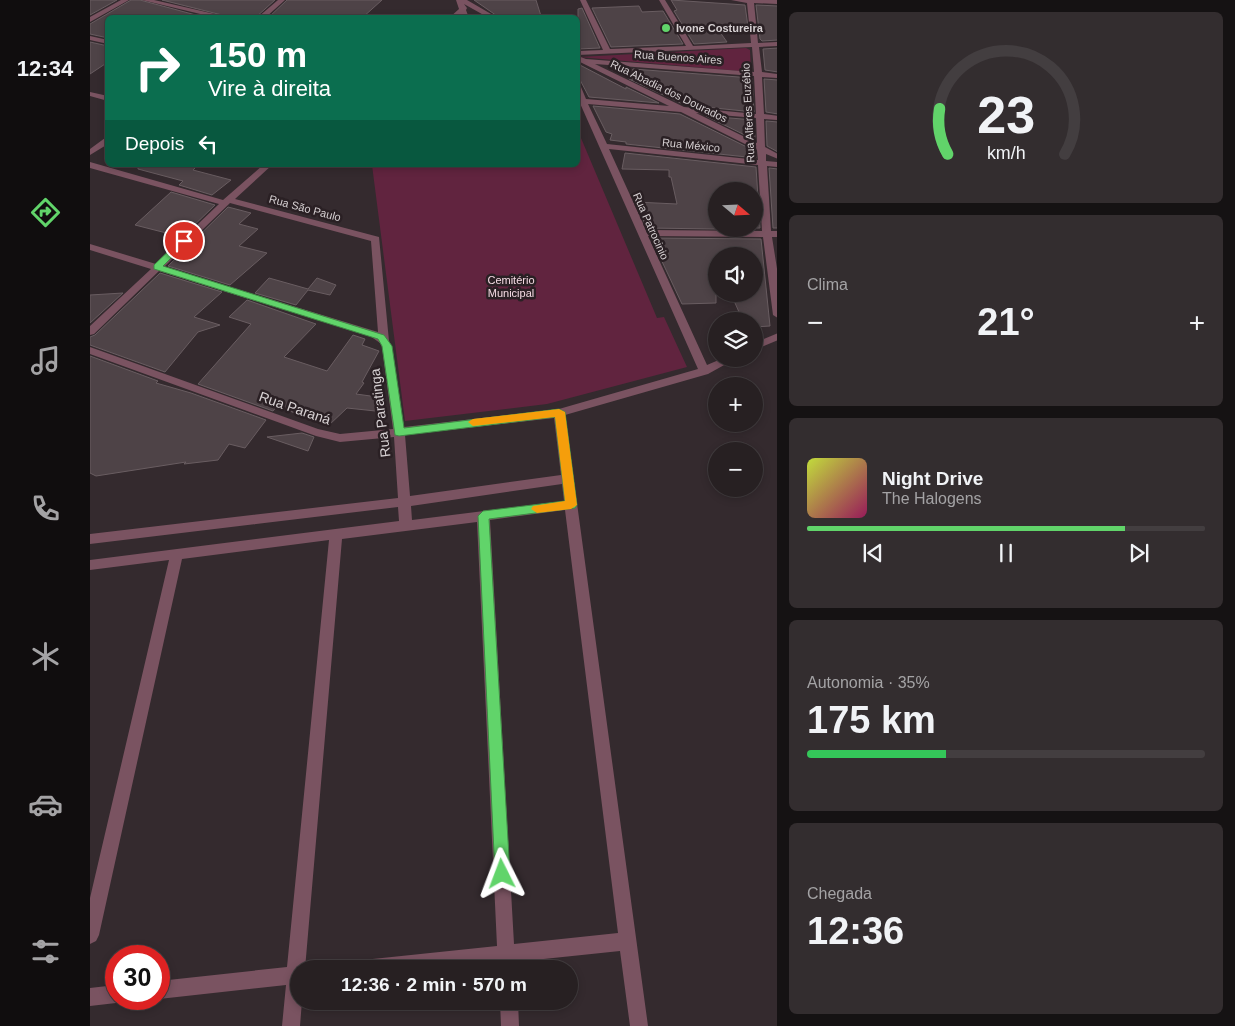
<!DOCTYPE html>
<html lang="pt">
<head>
<meta charset="utf-8">
<style>
  body { margin:0; font-family:Helvetica,sans-serif; background:#332d2f; color:#f1f3f6; height:100vh; display:flex; flex-direction:column; font-size:19px; white-space:nowrap }
  * { box-sizing:border-box; margin:0 }
  p { font-size:16px; color:#a4a3a5 }
  .icon { flex:none; width:28px; height:28px; fill:none; stroke:currentColor; stroke-width:2; stroke-linecap:round; stroke-linejoin:round }
  .map { position:relative; flex:1; overflow:hidden }
  .details { display:flex; flex-direction:column; gap:12px; padding:12px; background:#151213; width:458px }
  .details>* { flex:none }
  .top-card { position:absolute; left:15px; top:15px; width:475px; height:152px; border-radius:8px; box-shadow:0 2px 8px #0003,0 0 0 1px #433e40; background:#0b6e4f; color:#fff; overflow:hidden }
  .needle { width:32px; rotate:109deg }
  .controls { position:absolute; left:618px; top:182px; display:grid; gap:10px }
  .controls a { display:grid; place-items:center; width:55px; height:55px; border-radius:50%; background:#272022; box-shadow:0 2px 8px #0003,0 0 0 1px #433e40; font-size:25px }
  .speed { position:absolute; left:15px; top:945px; display:flex; gap:10px; font-size:25px; font-weight:700; text-align:center }
  .speed>* { display:grid; place-content:center; width:65px; height:65px; border-radius:50%; background:#272022; box-shadow:0 2px 8px #0003,0 0 0 1px #433e40; line-height:1 }
  .speed .limit { border:8px solid #d22; background:#fff; color:#111 }
  .pin { position:absolute; display:grid; place-items:center; width:42px; height:42px; color:#fff; margin:-21px; border:2px solid #fff; border-radius:50%; box-shadow:0 1px 5px #0007 }
  .me { position:absolute; width:55px; margin:-28px; rotate:357deg; stroke-linejoin:round; filter:drop-shadow(0 0 4px #0008) }
  .turn { display:flex; align-items:center; gap:18px; height:105px; padding:0 20px; font-size:22px }
  .turn .icon { width:65px; height:65px; stroke-width:2.5 }
  .turn b { display:block; font-size:35px; line-height:42px }
  .then { display:flex; align-items:center; height:48px; padding:0 20px; background:#0003; gap:10px; font-size:19px }
  .big { font-size:38px; font-weight:800; line-height:1.1 }
  .details .tile { flex:1; display:flex; flex-direction:column; justify-content:center; gap:8px; min-width:0; padding:0 18px; border-radius:8px; background:#332d2f }
  .details .dial { align-items:center; gap:0 }
  .dial svg { height:130px; overflow:visible; fill:none; stroke:#433e40; stroke-width:7; stroke-linecap:round; text-anchor:middle }
  .dial text { fill:#f1f3f6; stroke:none }
  .song { display:flex; align-items:center; gap:15px }
  .cover { width:60px; height:60px; border-radius:8px; background:linear-gradient(135deg,hsl(70 70% 55%),hsl(330 70% 35%)) }
  .played { height:5px; border-radius:2px; background:linear-gradient(90deg,#61d46a 80%,#433e40 80%) }
  .keys { display:flex; justify-content:space-around; direction:ltr }
  .heat { display:flex; justify-content:space-between; align-items:center; font-size:28px; direction:ltr }
  .charge { height:8px; border-radius:4px; background:linear-gradient(90deg,#34c759 35%,#433e40 0) }
  .trip { position:absolute; left:200px; top:960px; width:288px; height:50px; border-radius:25px; background:#272022; box-shadow:0 2px 8px #0003,0 0 0 1px #433e40; font-weight:800; line-height:50px; text-align:center }
  main { display:flex; flex:1; min-height:0 }
  .tabs { display:flex; flex-direction:column; width:90px; justify-content:space-around; align-items:center; background:#100d0e; color:#a4a3a5 }
  .tabs .icon { width:35px; height:35px }
  .tabs .current { color:#61d46a }
  .tabs b { font-size:22px; color:#f1f3f6 }
  .map>svg:first-child { display:block }
</style>
</head>
<body>
<main>
<nav class="tabs">
<b>12:34</b>
<svg class="icon current" aria-label="directions" viewBox="0 0 24 24"><path d="M12 3l9 9-9 9-9-9zM9 14v-3h6M13 9l2 2-2 2"/></svg>
<svg class="icon" aria-label="music" viewBox="0 0 24 24"><path d="M9 18V5l10-2v13"/><circle cx="6" cy="18" r="3"/><circle cx="16" cy="16" r="3"/></svg>
<svg class="icon" aria-label="phone" viewBox="0 0 24 24"><path d="M5 4h4l2 5-3 2q2 4 5 5l2-3 5 2v4C11 20 4 13 5 4z"/></svg>
<svg class="icon" aria-label="climate" viewBox="0 0 24 24"><path d="M12 3v18M4 7l16 10M4 17L20 7"/></svg>
<svg class="icon" aria-label="car" viewBox="0 0 24 24"><path d="M5 17H2v-5l4-1 3-4h7l3 4 3 1v5h-3M9 17h6M6 11h13"/><circle cx="7" cy="17" r="2"/><circle cx="17" cy="17" r="2"/></svg>
<svg class="icon" aria-label="filters" viewBox="0 0 24 24"><path d="M4 7h16M4 17h16"/><circle cx="9" cy="7" r="2"/><circle cx="15" cy="17" r="2"/></svg>
</nav>
<div class="map">
<svg width="688" height="1026" viewBox="0 0 688 1026">
  <rect width="100%" height="100%" fill="#342a2e"/>
  <path fill="#61243f" d="M656 48 660 50 661 72 489 57Z
    M488 131 567 318 574 317 597 367 457 404 315 421 282 165H488Z"/>
  <path fill="#4e4347" stroke="#695d61" d="M0 0H27L0 15Z
    M41 0H50L117 18H18V38L0 34V24Z
    M72 0H185L165 18H144Z
    M197 0H292L272 18H178Z
    M384 0H446L451 16 410 18Z
    M581 0 655 5 658 27 627 28 637 42 604 44 584 11 587 10Z
    M666 5 688 6V40L672 41 670 39Z
    M549 6 552 12 573 11 593 44 521 47 502 8Z
    M492 8 510 48 488 49V9Z
    M0 42 18 46V62L0 74Z
    M688 48V72L675 70 673 49Z
    M488 64 536 89V87L569 103 499 97 488 76Z
    M543 69 662 78 664 112 595 105 539 79Z
    M674 79 688 80V114L676 112Z
    M503 106 590 114 665 151 666 158 536 144V142L520 140 522 134 516 132Z
    M616 116 664 120 665 140Z
    M676 121 688 122V152L677 146Z
    M535 153 666 167 670 228H664V191H626V229L557 228 545 202 587 204 581 177H579V170L532 169Z
    M48 165H108L103 170 141 180 122 195 89 185 93 181 48 169Z
    M679 168 688 169V228H683Z
    M81 192 125 205 92 237 45 225Z
    M138 207 161 213 149 224 168 229 149 246 177 253 140 285 78 266Z
    M561 238 671 239 680 326 664 327V321H653L641 294H664V256H626V303L592 304Z
    M70 273 132 292 104 317 130 325 108 332 75 372 0 345V337L5 335Z
    M179 278 218 289 227 278 246 285 240 295 218 290 206 305 165 293Z
    M33 293 0 323V295Z
    M157 300 226 324 194 357 237 371 263 335 275 339 272 345 289 351 272 382 274 383 266 394 295 398V412L257 408 238 426 187 406 183 411 108 384 161 324 139 317Z
    M0 356 68 381 66 383 101 393 176 420 155 448 139 444 128 460 94 464 96 462 6 476 0 473Z
    M212 433 224 437 218 451 177 437Z"/>
  <g fill="none" stroke-linecap="round" stroke-linejoin="round">
    <path fill="#7a5361" fill-rule="evenodd" d="M31 0H39L0 22V17Z
      M52 0H64L142 18H127Z
      M188 0H195L175 18H167Z
      M366 0H377L408 18H399L374 4 377 8 376 10 379 18H372L371 14 367 18H359L369 9Z
      M490 0H496L520 49 596 46 569 0H575L603 46 661 43 657 3 641 0H688V4L664 3 668 43 688 42V46L669 47 672 72 688 74V78L672 77 674 114 688 116V120L674 119 675 147 688 154V159L676 154V161L688 162V167L677 166 681 231H688V237H682L688 275V318L683 315 673 237 558 236 617 365 631 359H645L618 374 475 415 558 1026H540L530 951 425 962 426 969H408V964L359 969H264L267 963 273 960 407 946 387 522 252 539 215 969H209V1001H212L210 1026H192L196 985 69 999H68L69 981 197 967 239 540 92 559 9 935 6 941 0 944V898L79 560 0 570V560L309 521 308 507 0 544V534L308 498 304 437 250 442 226 436 0 354V347L228 429 250 434 303 429 292 347 290 343 280 336 69 271 4 334 0 335V326L61 269 0 250V244L66 264 129 204 0 168V162L133 200 173 165H182L145 199 289 237 299 341 302 347 314 427 469 409 608 369 489 101 488 87H491L496 99 579 106 488 61V56L496 59 664 72 662 47 488 55V51L513 50ZM505 64 664 76 666 114 594 107ZM498 104 591 112 667 150 668 160 517 144ZM606 113 666 118 667 143ZM519 149 668 165 672 231 556 230ZM140 203 281 241 288 332 74 267ZM464 418 471 475 320 496 315 435ZM472 484 474 501 322 520 321 506ZM475 510 528 933 424 944 400 520Z
      M0 36 18 40V44L0 40Z
      M0 92 18 96V101L0 96Z
      M15 138H18V144L0 155V149Z
      M688 333V340L664 350V343Z
      M26 985V999H33L32 1000 26 1003 0 1006V988Z
      M410 1001H428L429 1026H411Z"/>
  </g>
  <path fill="#61d46a" stroke="#3f8a45" d="M91 239 98 241 73 266 294 335 302 346 314 428 469 409 475 412 487 505 485 508 399 519 420 874 418 879 412 882 407 879 405 874 388 516 393 511 475 501 465 417 309 436 305 435 292 346 288 339 64 269V265Z"/>
  <path fill="#f59e0b" d="M469 409 475 412 487 505 481 509 447 513 441 509 443 506 475 501 465 417 383 426 378 422 383 419Z"/>
  <circle fill="#61d46a" stroke="#2a2024" stroke-width="2" cx="576" cy="28" r="5"/>
  <g text-anchor="middle" dominant-baseline="central" stroke-width="5" stroke-linejoin="round" paint-order="stroke">
    <g font-size="11" font-weight="bold" fill="#d6d0d2" stroke="#2a2024" text-anchor="start">
      <text x="586" y="28">Ivone Costureira</text>
    </g>
    <g font-size="11" fill="#d6d0d2" stroke="#2a2024">
      <text transform="translate(588 57) rotate(4)">Rua Buenos Aires</text>
      <text transform="translate(579 91) rotate(26)">Rua Abadia dos Dourados</text>
      <text transform="translate(658 113) rotate(-93)">Rua Alferes Euzébio</text>
      <text transform="translate(601 145) rotate(6)">Rua México</text>
      <text transform="translate(215 208) rotate(15)">Rua São Paulo</text>
      <text transform="translate(561 226) rotate(66)">Rua Patrocinio</text>
    </g>
    <g font-size="11" fill="#f4dae3" stroke="#2a2024">
      <text x="421" y="280">Cemitério<tspan x="421" dy="13">Municipal</tspan></text>
    </g>
    <g font-size="14" fill="#d6d0d2" stroke="#2a2024">
      <text transform="translate(205 408) rotate(19)">Rua Paraná</text>
      <text transform="translate(290 413) rotate(-97)">Rua Paratinga</text>
    </g>
  </g>
</svg>
<div class="controls">
<a><svg class="needle" viewBox="-14 -14 28 28"><path d="M0-13l5 13h-10z" fill="#e53935"/><path d="M0 13l5-13h-10z" fill="#a4a3a5"/></svg></a>
<a><svg class="icon" aria-label="sound" viewBox="0 0 24 24"><path d="M4 9h4l5-4v14l-5-4H4zM17 9q2 3 0 6"/></svg></a>
<a><svg class="icon" aria-label="layers" viewBox="0 0 24 24"><path d="M12 4l9 5-9 5-9-5zM3 14l9 5 9-5"/></svg></a>
<a>+</a>
<a>−</a>
</div>
<div class="speed"><div class="limit">30</div></div>
<div class="pin" style="left:94px;top:241px;background:#d93025"><svg class="icon" aria-label="arrive" viewBox="0 0 24 24"><path d="M6 21V4h12l-3 4 3 4H6"/></svg></div>
<svg class="me" style="left:412px;top:874px" viewBox="-20 -20 40 40"><path d="M0-17L14 15 0 8-14 15z" fill="#61d46a" stroke="#fff" stroke-width="4"/></svg>
<div class="trip">12:36 · 2 min · 570 m</div>
<div class="top-card">
<div class="turn"><svg class="icon" aria-label="right" viewBox="0 0 24 24"><path d="M7 20v-9h11M14 6l5 5-5 5"/></svg><div><b>150 m</b>Vire à direita</div></div>
<div class="then">Depois<svg class="icon" aria-label="left" viewBox="0 0 24 24"><path d="M17 20v-9H6M10 6l-5 5 5 5"/></svg></div>
</div>
</div>
<section class="details">
<div class="tile dial"><svg viewBox="0 0 100 80">
<path d="M14 69A42 42 0 1 1 86 69"/>
<path d="M14 69A42 42 0 0 1 9 41" stroke="#61d46a"/>
<text x="50" y="56" font-size="32" font-weight="700">23</text>
<text x="50" y="72" font-size="11">km/h</text>
</svg></div>
<div class="tile"><p>Clima</p>
<div class="heat"><a>−</a><b class="big">21°</b><a>+</a></div>
</div>
<div class="tile">
<div class="song"><i class="cover"></i><div><b>Night Drive</b><p>The Halogens</p></div></div>
<div class="played"></div>
<div class="keys"><svg class="icon" aria-label="previous" viewBox="0 0 24 24"><path d="M18 5L8 12l10 7zM5 5v14"/></svg><svg class="icon" aria-label="pause" viewBox="0 0 24 24"><path d="M8 5v14M16 5v14"/></svg><svg class="icon" aria-label="next" viewBox="0 0 24 24"><path d="M6 5l10 7-10 7zM19 5v14"/></svg></div>
</div>
<div class="tile"><p>Autonomia · 35%</p><b class="big">175 km</b><div class="charge"></div></div>
<div class="tile"><p>Chegada</p><b class="big">12:36</b></div>
</section>
</main>
</body>
</html>
